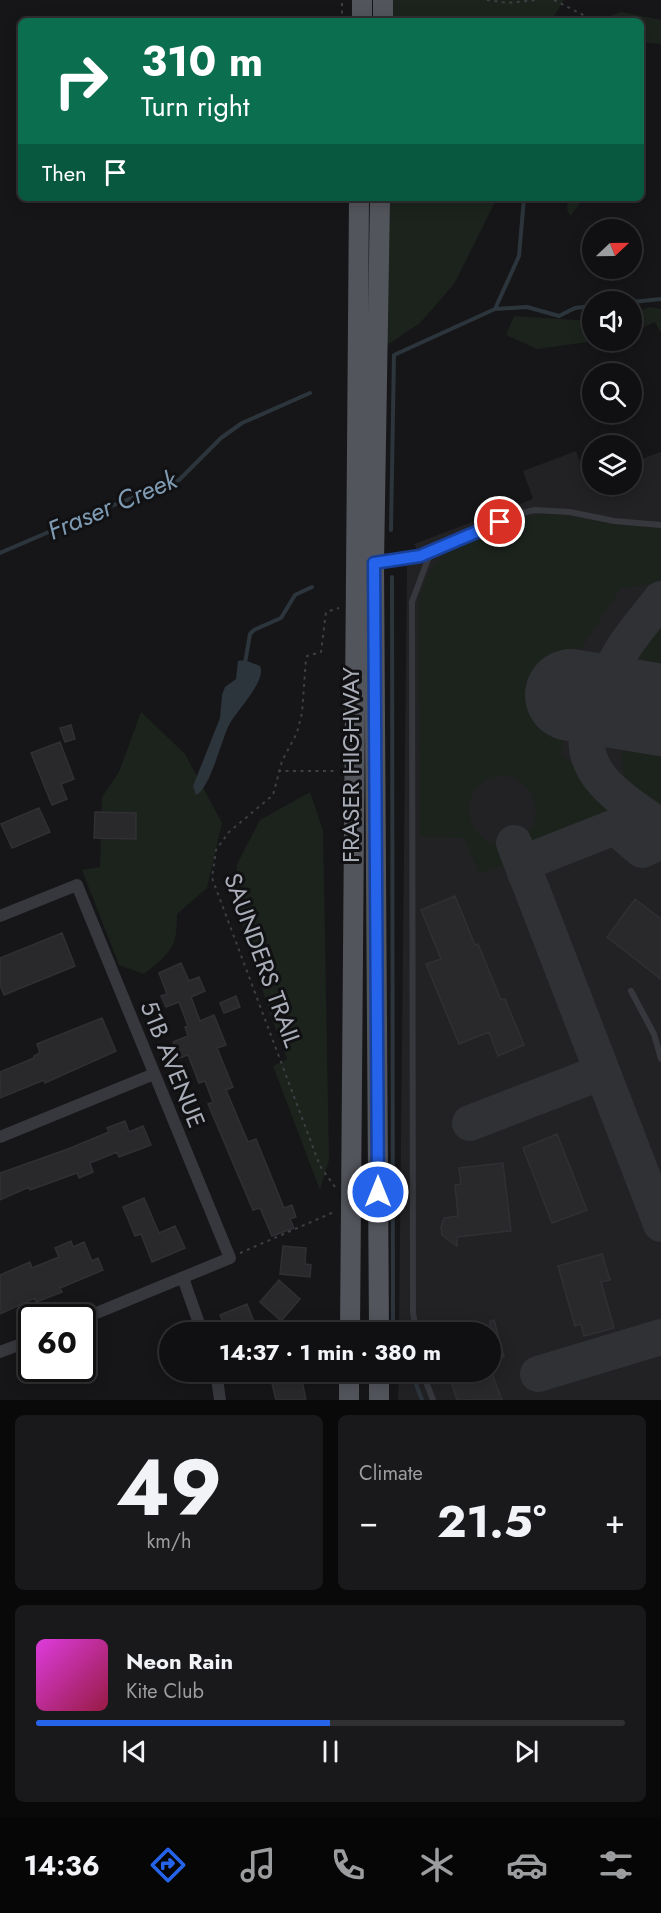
<!DOCTYPE html>
<html lang="en">
<head>
<meta charset="utf-8">
<style>
  body { margin:0; font-family:Jost,sans-serif; background:#19191b; color:#f1f3f6; height:100vh; display:flex; flex-direction:column; font-size:22px; white-space:nowrap }
  * { box-sizing:border-box; margin:0 }
  p { font-size:20px; color:#9c9d9f }
  .icon { flex:none; width:33px; height:33px; fill:none; stroke:currentColor; stroke-width:2; stroke-linecap:round; stroke-linejoin:round }
  .map { position:relative; height:1400px; overflow:hidden }
  .sheet { display:flex; flex-direction:column; gap:15px; padding:15px; background:#09090a; flex:1 }
  .sheet>* { flex:none }
  .top-card { position:absolute; left:18px; top:18px; width:626px; height:183px; border-radius:9px; box-shadow:0 3px 15px #0003,0 0 0 2px #303032; background:#0b6e4f; color:#fff; overflow:hidden }
  .needle { width:39px; rotate:68deg }
  .fabs { position:absolute; left:582px; top:219px; display:grid; gap:12px }
  .fabs a { display:grid; place-items:center; width:60px; height:60px; border-radius:50%; background:#101012; box-shadow:0 3px 15px #0003,0 0 0 2px #303032; font-size:30px }
  .speed { position:absolute; left:18px; top:1304px; display:flex; gap:12px; font-size:30px; font-weight:700; text-align:center }
  .speed>* { display:grid; place-content:center; width:78px; height:78px; border-radius:50%; background:#101012; box-shadow:0 3px 15px #0003,0 0 0 2px #303032; line-height:1 }
  .speed .limit { border:3px solid #111; border-radius:9px; background:#fff; color:#111 }
  .pin { position:absolute; display:grid; place-items:center; width:51px; height:51px; color:#fff; margin:-26px; border:3px solid #fff; border-radius:50%; box-shadow:0 2px 6px #0007 }
  .me { position:absolute; width:66px; margin:-33px; rotate:0deg; stroke-linejoin:round; filter:drop-shadow(0 0 4px #0008) }
  .turn { display:flex; align-items:center; gap:21px; height:126px; padding:0 24px; font-size:27px }
  .turn .icon { width:78px; height:78px; stroke-width:2.5 }
  .turn b { display:block; font-size:42px; line-height:51px }
  .then { display:flex; align-items:center; height:57px; padding:0 24px; background:#0003; gap:12px; font-size:22px }
  .big { font-size:45px; font-weight:700; line-height:1.1 }
  .sheet .widget { flex:1; display:flex; flex-direction:column; justify-content:center; gap:9px; min-width:0; padding:0 21px; border-radius:9px; background:#19191b }
  .sheet .dial { align-items:center; gap:0 }
  .dial b { font-size:78px; line-height:1 }
  .song { display:flex; align-items:center; gap:18px }
  .cover { width:72px; height:72px; border-radius:9px; background:linear-gradient(135deg,hsl(300 70% 55%),hsl(340 70% 35%)) }
  .played { height:6px; border-radius:3px; background:linear-gradient(90deg,#2563eb 50%,#303032 50%) }
  .keys { display:flex; justify-content:space-around; direction:ltr }
  .heat { display:flex; justify-content:space-between; align-items:center; font-size:33px; direction:ltr }
  .sheet .tiles { flex:1; display:grid; gap:15px; grid-template-columns:1fr 1fr }
  .widget:last-child { grid-column:span 2 }
  .trip { position:absolute; left:159px; top:1322px; width:342px; height:60px; border-radius:30px; background:#101012; box-shadow:0 3px 15px #0003,0 0 0 2px #303032; font-weight:700; line-height:60px; text-align:center }
  .dock { display:flex; height:96px; justify-content:space-around; align-items:center; background:#060607; color:#9c9d9f }
  .dock .icon { width:42px; height:42px }
  .dock .current { color:#2563eb }
  .dock b { font-size:27px; color:#f1f3f6 }
  .map>svg:first-child { display:block }
</style>
</head>
<body>
<div class="map">
<svg width="661" height="1400" viewBox="0 0 661 1400">
  <rect width="100%" height="100%" fill="#161618"/>
  <path fill="#222225" d="M576 451 586 478 592 476V484H632V462L661 452V1400H398L399 1371H490V1332H399L407 566 422 560 414 544 533 499 523 471Z"/>
  <path fill="#1c231d" d="M383 0H564L551 21H383Z
    M621 12 661 20V44L641 42 640 21H608L607 17Z
    M380 198H497L454 284 420 323 383 348Z
    M569 198H584L570 216 567 208Z
    M649 307 661 309V333L655 322 632 332V314Z
    M514 316 592 321V340L596 341 537 349 506 335Z
    M550 513 630 526 661 528V582L620 589 577 655 561 755 622 806 618 818 528 851 522 839C554 812 525 762 487 780 453 797 471 850 508 844L514 860 480 874 464 838 420 837 419 602C422 590 425 577 433 567 459 532 508 517 550 513Z
    M661 614V686L650 685 634 664 641 642Z
    M141 712 185 754 222 823 207 888 177 914C177 949 171 952 144 974L119 965 82 870 100 867 102 797 119 772Z
    M641 730 661 733V810C631 788 617 782 624 741Z
    M310 792 323 831 329 1160 320 1190 273 1066 287 1059 269 1011 235 899 237 864 260 820Z"/>
  <path fill="#2c353c" d="M245 660 260 666C267 681 236 711 229 725 221 741 210 789 196 795L193 786 220 718 222 695 225 687 236 679 238 661Z"/>
  <g fill="none" stroke-linecap="round" stroke-linejoin="round">
    <path stroke="#2c353c" stroke-width="4" d="M632 302 661 299
      M495 309 527 307 559 316 575 308 592 306
      M391 530 394 355 495 309 519 256 524 198
      M0 553 93 513 179 480 221 438 242 423 310 393
      M392 577 393 1325 396 1332
      M245 663 250 634 254 630 281 618 295 595 312 587
      M411 1371 422 1400"/>
    <path stroke="#303135" stroke-width="36" d="M629 705C611 707 591 711 587 733 581 779 630 804 661 827
      M629 705 612 693C601 665 644 622 661 599
      M514 843 661 1224
      M525 873 526 862 615 827 642 850 661 841
      M470 1123 602 1072
      M538 1374 661 1337"/>
    <path stroke="#303135" stroke-width="92" d="M571 695 661 710"/>
  </g>
  <path fill="#29292c" stroke="#303034" stroke-width="1.5" d="M71 725 75 739 65 742 60 728Z
    M60 742 74 779 61 784 67 799 52 805 31 753Z
    M39 808 50 832 12 848 1 824Z
    M95 812 136 813V839L94 838Z
    M455 896 475 945 478 944 501 1000 505 999 524 1045 498 1056 489 1032 459 1044 426 964 441 959 421 910Z
    M635 899 661 919V979L607 937Z
    M62 933 75 966 4 995 0 985V958Z
    M181 963 189 981 199 977 205 991 191 997 200 1021 214 1015 226 1045 217 1048 233 1087 226 1090 248 1142 256 1139 284 1208 292 1205 296 1217 290 1219 294 1228 272 1236 260 1208 253 1210 208 1104 213 1102 205 1081 199 1083 188 1055 179 1058 173 1042 188 1036 185 1027 188 1026 179 1002 166 1007 161 996 167 994 159 973Z
    M236 996 240 1007 224 1013 220 1003Z
    M102 1018 116 1051 45 1083 44 1080 0 1098V1072L34 1058V1056L40 1053 37 1044Z
    M125 1121 129 1132 143 1126 151 1145 119 1157 117 1152 90 1163 93 1172 79 1178 77 1173 30 1190 29 1187 0 1200V1173L68 1149 109 1132 107 1128Z
    M557 1134 587 1210 552 1223 523 1148Z
    M503 1163 511 1231 457 1237V1246L442 1235 441 1227 444 1218 458 1216 455 1185 461 1184 459 1168Z
    M144 1198 159 1233 175 1226 185 1248 152 1262 141 1234 135 1236 123 1207Z
    M71 1241 73 1247 84 1242 92 1261 98 1258 103 1270 60 1288 62 1292 36 1302 35 1298 0 1314V1275L30 1262 32 1268 59 1257 55 1248Z
    M283 1246 306 1248 305 1264 311 1265 310 1277 280 1274Z
    M602 1254 610 1280 601 1282 614 1328 584 1336 581 1324 575 1326 558 1266Z
    M279 1280 300 1299 281 1321 260 1302Z
    M247 1304 258 1332H227L220 1315Z
    M494 1320 504 1357 490 1360V1321Z
    M269 1371H300L306 1400H276Z
    M448 1371H491L502 1400H457Z"/>
  <g fill="none" stroke-linecap="round" stroke-linejoin="round">
    <path stroke="#3d3f44" stroke-width="2" stroke-dasharray="3 4.5" stroke-linecap="butt" d="M487 0 508 3 536 0
      M554 0 593 20
      M342 21V0
      M278 771H338
      M335 1187 320 1166 212 878 216 850 229 832 273 795 282 761 297 733 302 713 306 659 307 656 321 652 326 612 339 608
      M240 1253 334 1212"/>
    <path stroke="#37383d" stroke-width="6" d="M377 563 420 556 434 550
      M631 991 654 1034 661 1059
      M416 1332 413 1312 412 602 428 559 437 548 521 513 535 510 570 512 614 521 661 525
      M422 1371 433 1400"/>
    <path stroke="#37383d" stroke-width="12" d="M0 916 77 885 230 1258 82 1319
      M0 1137 154 1074
      M183 1278 202 1332
      M0 1352 32 1340
      M216 1371 220 1400"/>
    <path stroke="#53555c" stroke-width="20" d="M362 21V0
      M383 21V0
      M350 1332 359 198
      M379 1332 374 563 380 198
      M379 1371V1400
      M349 1400V1371"/>
  </g>
  <g fill="none" stroke-linecap="round" stroke-linejoin="round">
    <g stroke="#184099" stroke-width="15">
      <path id="route" d="M378 1192 374 563 420 556 500 522"/>
    </g>
    <use href="#route" stroke="#2563eb" stroke-width="10"/>
  </g>
  <g text-anchor="middle" dominant-baseline="central" stroke-width="6" stroke-linejoin="round" paint-order="stroke">
    <g font-size="24" fill="#a8adb8" stroke="#111113">
      <text transform="translate(350 765) rotate(-90)">FRASER HIGHWAY</text>
      <text transform="translate(263 960) rotate(70)">SAUNDERS TRAIL</text>
      <text transform="translate(173 1064) rotate(68)">51B AVENUE</text>
    </g>
    <g font-size="26" font-style="italic" fill="#7f9bb3" stroke="#111113">
      <text transform="translate(112 505) rotate(-23)">Fraser Creek</text>
    </g>
  </g>
</svg>
<div class="fabs">
<a><svg class="needle" viewBox="-14 -14 28 28"><path d="M0-13l5 13h-10z" fill="#e53935"/><path d="M0 13l5-13h-10z" fill="#9c9d9f"/></svg></a>
<a><svg class="icon" aria-label="sound" viewBox="0 0 24 24"><path d="M4 9h4l5-4v14l-5-4H4zM17 9q2 3 0 6"/></svg></a>
<a><svg class="icon" aria-label="search" viewBox="0 0 24 24"><circle cx="10" cy="10" r="6"/><path d="M15 15l6 6"/></svg></a>
<a><svg class="icon" aria-label="layers" viewBox="0 0 24 24"><path d="M12 4l9 5-9 5-9-5zM3 14l9 5 9-5"/></svg></a>
</div>
<div class="speed"><div class="limit">60</div></div>
<div class="pin" style="left:500px;top:522px;background:#d93025"><svg class="icon" aria-label="arrive" viewBox="0 0 24 24"><path d="M6 21V4h12l-3 4 3 4H6"/></svg></div>
<svg class="me" style="left:378px;top:1192px" viewBox="-20 -20 40 40"><circle r="17" fill="#2563eb" stroke="#fff" stroke-width="3"/><path d="M0-11L8 9 0 5-8 9z" fill="#fff"/></svg>
<div class="trip">14:37 · 1 min · 380 m</div>
<div class="top-card">
<div class="turn"><svg class="icon" aria-label="right" viewBox="0 0 24 24"><path d="M7 20v-9h11M14 6l5 5-5 5"/></svg><div><b>310 m</b>Turn right</div></div>
<div class="then">Then<svg class="icon" aria-label="arrive" viewBox="0 0 24 24"><path d="M6 21V4h12l-3 4 3 4H6"/></svg></div>
</div>
</div>
<section class="sheet">
<div class="tiles">
<div class="widget dial"><b>49</b><p>km/h</p></div>
<div class="widget"><p>Climate</p>
<div class="heat"><a>−</a><b class="big">21.5°</b><a>+</a></div>
</div>
<div class="widget">
<div class="song"><i class="cover"></i><div><b>Neon Rain</b><p>Kite Club</p></div></div>
<div class="played"></div>
<div class="keys"><svg class="icon" aria-label="previous" viewBox="0 0 24 24"><path d="M18 5L8 12l10 7zM5 5v14"/></svg><svg class="icon" aria-label="pause" viewBox="0 0 24 24"><path d="M8 5v14M16 5v14"/></svg><svg class="icon" aria-label="next" viewBox="0 0 24 24"><path d="M6 5l10 7-10 7zM19 5v14"/></svg></div>
</div>
</div>
</section>
<nav class="dock">
<b>14:36</b>
<svg class="icon current" aria-label="directions" viewBox="0 0 24 24"><path d="M12 3l9 9-9 9-9-9zM9 14v-3h6M13 9l2 2-2 2"/></svg>
<svg class="icon" aria-label="music" viewBox="0 0 24 24"><path d="M9 18V5l10-2v13"/><circle cx="6" cy="18" r="3"/><circle cx="16" cy="16" r="3"/></svg>
<svg class="icon" aria-label="phone" viewBox="0 0 24 24"><path d="M5 4h4l2 5-3 2q2 4 5 5l2-3 5 2v4C11 20 4 13 5 4z"/></svg>
<svg class="icon" aria-label="climate" viewBox="0 0 24 24"><path d="M12 3v18M4 7l16 10M4 17L20 7"/></svg>
<svg class="icon" aria-label="car" viewBox="0 0 24 24"><path d="M5 17H2v-5l4-1 3-4h7l3 4 3 1v5h-3M9 17h6M6 11h13"/><circle cx="7" cy="17" r="2"/><circle cx="17" cy="17" r="2"/></svg>
<svg class="icon" aria-label="filters" viewBox="0 0 24 24"><path d="M4 7h16M4 17h16"/><circle cx="9" cy="7" r="2"/><circle cx="15" cy="17" r="2"/></svg>
</nav>
</body>
</html>
